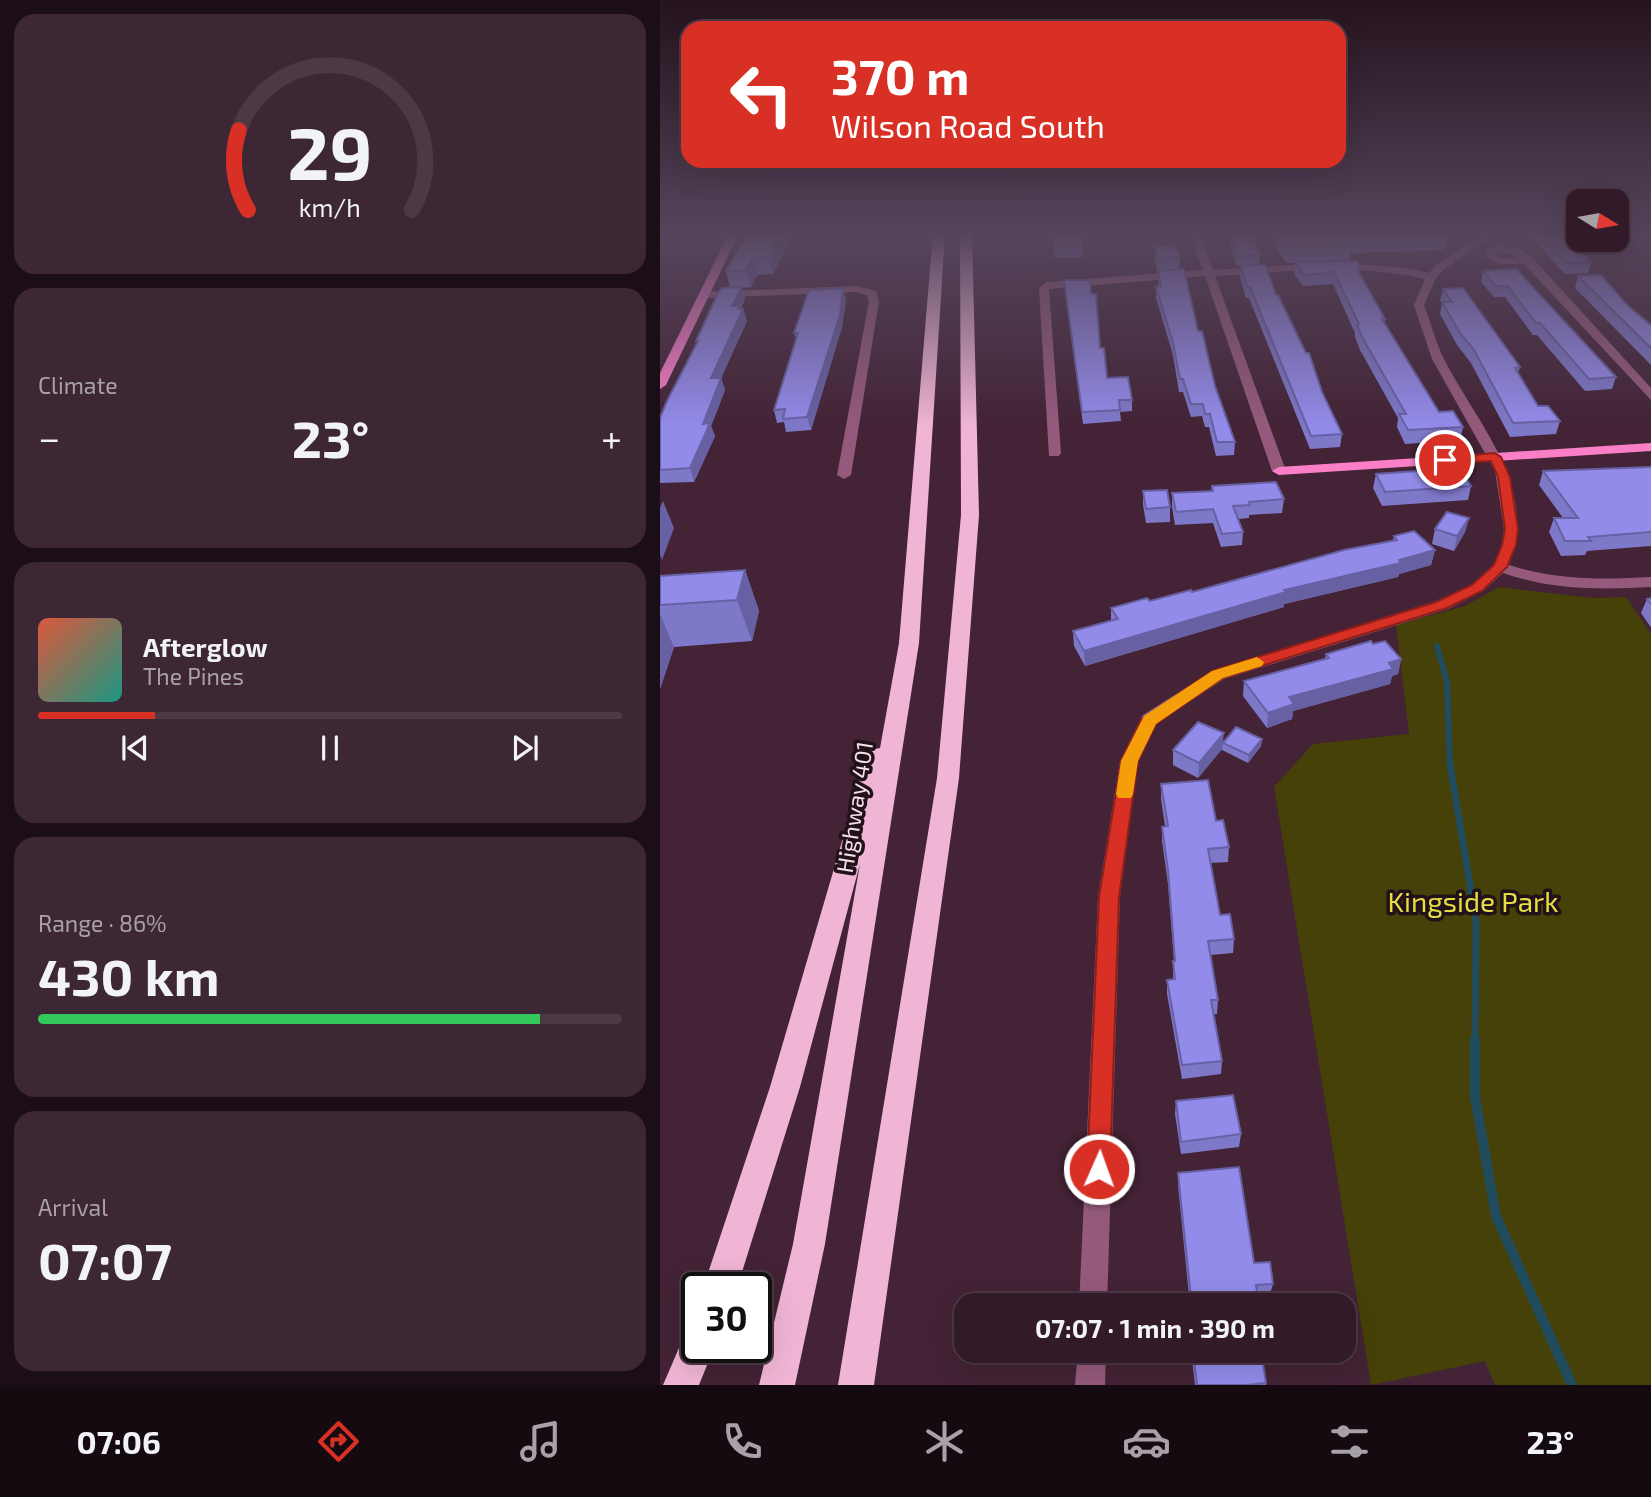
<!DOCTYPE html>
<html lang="en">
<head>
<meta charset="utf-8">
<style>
  body { margin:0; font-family:"Exo 2",sans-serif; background:#3d2734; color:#f1f3f6; height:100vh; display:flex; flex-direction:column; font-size:26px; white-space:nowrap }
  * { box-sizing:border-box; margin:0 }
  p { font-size:23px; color:#a8a1a8 }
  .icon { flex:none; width:38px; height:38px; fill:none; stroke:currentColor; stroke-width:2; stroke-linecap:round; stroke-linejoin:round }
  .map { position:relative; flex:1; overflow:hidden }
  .drawer { display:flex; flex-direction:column; gap:14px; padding:14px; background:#1c0e16; width:660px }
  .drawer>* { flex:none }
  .top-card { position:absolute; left:21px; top:21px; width:665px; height:147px; border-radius:21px; box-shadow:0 7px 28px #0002,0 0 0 2px #4d3845; background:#d93025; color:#fff; overflow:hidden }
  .needle { width:46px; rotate:101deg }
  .tools { position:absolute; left:906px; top:189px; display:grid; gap:14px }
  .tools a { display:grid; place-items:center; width:63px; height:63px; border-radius:14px; background:#321a28; box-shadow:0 7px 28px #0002,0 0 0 2px #4d3845; font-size:35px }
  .speed { position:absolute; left:21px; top:1272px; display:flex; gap:14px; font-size:35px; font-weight:700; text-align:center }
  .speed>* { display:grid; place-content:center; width:91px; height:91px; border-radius:50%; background:#321a28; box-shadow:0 7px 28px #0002,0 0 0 2px #4d3845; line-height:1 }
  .speed .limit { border:4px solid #111; border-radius:10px; background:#fff; color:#111 }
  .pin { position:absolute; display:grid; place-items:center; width:60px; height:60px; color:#fff; margin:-30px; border:4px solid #fff; border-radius:50%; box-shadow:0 2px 7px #0007 }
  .me { position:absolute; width:77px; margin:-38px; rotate:2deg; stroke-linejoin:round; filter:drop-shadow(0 0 5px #0008) }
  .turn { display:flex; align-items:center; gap:24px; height:147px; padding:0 35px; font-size:32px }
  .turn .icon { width:91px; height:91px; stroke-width:2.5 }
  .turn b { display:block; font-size:49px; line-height:60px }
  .big { font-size:52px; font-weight:700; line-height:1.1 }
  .drawer .tile { flex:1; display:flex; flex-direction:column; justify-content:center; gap:10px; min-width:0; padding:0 24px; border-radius:21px; background:#3d2734 }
  .drawer .dial { align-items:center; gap:0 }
  .dial svg { height:182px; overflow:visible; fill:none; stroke:#4d3845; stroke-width:7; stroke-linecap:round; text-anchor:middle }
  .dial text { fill:#f1f3f6; stroke:none }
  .song { display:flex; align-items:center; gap:21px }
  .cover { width:84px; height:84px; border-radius:10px; background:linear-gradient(135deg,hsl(10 70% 55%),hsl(170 70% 35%)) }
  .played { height:7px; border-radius:4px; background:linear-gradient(90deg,#d93025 20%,#4d3845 20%) }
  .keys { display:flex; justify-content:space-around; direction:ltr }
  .heat { display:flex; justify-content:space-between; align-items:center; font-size:38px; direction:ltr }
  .charge { height:10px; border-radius:5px; background:linear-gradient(90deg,#34c759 86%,#4d3845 0) }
  .trip { position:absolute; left:294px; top:1293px; width:402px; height:70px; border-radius:21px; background:#321a28; box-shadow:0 7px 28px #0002,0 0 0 2px #4d3845; font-weight:700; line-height:70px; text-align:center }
  .tabs { display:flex; height:112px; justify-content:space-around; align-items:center; background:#140a10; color:#a8a1a8 }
  .tabs .icon { width:49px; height:49px }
  .tabs .selected { color:#d93025 }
  .tabs b { font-size:32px; color:#f1f3f6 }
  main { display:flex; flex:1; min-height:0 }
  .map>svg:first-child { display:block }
</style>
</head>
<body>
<main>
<section class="drawer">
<div class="tile dial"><svg viewBox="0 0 100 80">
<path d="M14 69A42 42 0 1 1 86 69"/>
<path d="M14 69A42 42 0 0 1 10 34" stroke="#d93025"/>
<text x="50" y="56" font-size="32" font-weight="700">29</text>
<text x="50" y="72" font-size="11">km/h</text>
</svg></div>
<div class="tile"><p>Climate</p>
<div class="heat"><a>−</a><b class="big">23°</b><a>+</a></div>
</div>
<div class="tile">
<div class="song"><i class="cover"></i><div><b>Afterglow</b><p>The Pines</p></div></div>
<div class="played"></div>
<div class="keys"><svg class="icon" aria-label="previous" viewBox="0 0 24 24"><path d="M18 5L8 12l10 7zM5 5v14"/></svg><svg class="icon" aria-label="pause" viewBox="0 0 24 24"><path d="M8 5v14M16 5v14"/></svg><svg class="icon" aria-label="next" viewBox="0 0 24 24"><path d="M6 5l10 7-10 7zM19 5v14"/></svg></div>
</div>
<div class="tile"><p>Range · 86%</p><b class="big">430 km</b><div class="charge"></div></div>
<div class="tile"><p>Arrival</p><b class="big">07:07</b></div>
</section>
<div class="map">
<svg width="992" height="1385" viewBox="0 0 992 1385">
  <rect width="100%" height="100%" fill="#432335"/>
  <path fill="#454108" d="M839 587 933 598 966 597 991 634V1385H835L825 1361 711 1385 614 787 653 744 749 734 736 625 805 606Z"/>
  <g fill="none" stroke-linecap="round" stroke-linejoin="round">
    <path stroke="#204c5d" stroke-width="6" d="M777 646 787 682 790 766"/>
    <path stroke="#204c5d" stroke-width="7" d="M790 764 816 921 815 1041"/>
    <path stroke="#204c5d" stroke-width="10" d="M815 1039V1097L836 1216 912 1385"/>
    <path fill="#955a7b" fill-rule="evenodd" d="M827 233H838L784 269 776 278 764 305C771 323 776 344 785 361 818 425 879 488 849 565 896 580 942 580 992 577V587C940 590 892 590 843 573L823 591 788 609 564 679 496 724 478 761 460 897 447 1306H419L438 897 460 761 480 720 483 715 552 671 776 601 811 585 833 565 842 545 844 529 835 471 772 359 754 305 765 279C696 263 625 272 555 276L626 471 619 475 612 471 545 276 389 289 401 453 399 456H389L379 288 387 282 543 270 532 240 537 237 542 240 553 270C625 266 697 257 769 273L776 265Z
      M840 245 860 249 870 255 992 389V401L864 264H840L826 257 828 249ZM841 251 860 258H842L834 254Z
      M196 286 216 291 219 301 191 475 184 479 177 475 209 301 207 295 196 292 43 298 38 295 43 292Z
      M418 1351H446L445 1385H415Z"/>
    <path fill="#fa7fc7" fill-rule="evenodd" d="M69 233H79L6 385 0 389V373Z
      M992 443V451L619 475 612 471 619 467Z"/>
    <path fill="#f0b5d4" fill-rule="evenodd" d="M273 233H285L259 643 165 1244 135 1385H99L133 1244 200 864 140 1087 77 1288H43L110 1087 207 756 210 750 220 748 239 643Z
      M300 233H312L319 515 299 778 214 1385H178L277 778 301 515Z
      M37 1329V1348H54L39 1385H3L25 1334Z"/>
  </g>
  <path fill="#7e78c9" d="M133 233 113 274 97 275 91 287 82 288 85 299 81 308V309H83L87 321 61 378 65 390 51 426 55 436 34 482 0 483V418L37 344 36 341 70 288 66 271Z
    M392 233 422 241 423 257 395 258Z
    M570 233 600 255 599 264 616 295 682 434 680 447 650 449 589 298H586L580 277 581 266H577L570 242Z
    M616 233H792L788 235 785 250 690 253 689 261 700 269V273L725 319 724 324 779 412 803 427 800 440 745 444 737 427 738 418 700 350 695 337V333L673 284 643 286 634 274 635 263H627L615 246Z
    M868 233H906L931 262 928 273 905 274Z
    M957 233H992L979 242 957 237Z
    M495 246 520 257 519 269 497 271 495 258Z
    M856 269 956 377 952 389 925 391 877 335H873L845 297H834L821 282 823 271Z
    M498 271 538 331 555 386 575 442 574 455 556 456 549 427H545L542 416 531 417 523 392H519L513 355 496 298V287H499Z
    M918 276 968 306 992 326V366L915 288Z
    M404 280 431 294 440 348 447 378 472 400V411L460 412 461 421 423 424Z
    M183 288 186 300 182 327 151 430 126 432 124 422 117 423 114 410 136 339 134 333Z
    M783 289 860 367 858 373 878 406 900 421 896 434 850 437 811 363 797 345 780 314 782 303 780 301Z
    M992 467V546L927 551 925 555 901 556 889 532 894 518H903L879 485 883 471Z
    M716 474 811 486 808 500 722 506 713 488Z
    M552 486 624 499 622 513 589 515V518L578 519 583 532 582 545 561 547 553 523 515 525 512 507V493L551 491Z
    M483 491 510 507V522L486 523 483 505Z
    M809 518 805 532 794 551 772 544 775 529Z
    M734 536 775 550 771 565 739 574 738 577 624 604V607L425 666 414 646 413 631 451 620V608L490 601 532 592 733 540Z
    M85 570 99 611 92 641 14 647 0 689V576Z
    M992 598V629L981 613 987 599Z
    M713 644 741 659 738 674 732 676 730 684 633 711 632 719 607 728 583 696 584 681 665 658 666 654Z
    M602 739 601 746 588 763 562 750V749L538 778 513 765V750L563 743Z
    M501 784 556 821 569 847 568 862 550 863 560 915 574 939 573 953 551 955 558 1000 557 1014H554L562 1061 561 1074 522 1079 507 994V980L513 979V961H514L508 884 502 841V827L505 826 501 799Z
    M516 1101 581 1134 579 1147 521 1154 515 1114Z
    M518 1173 594 1263 613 1284 610 1294 597 1295 595 1303 564 1306H530L518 1185Z
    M531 1351H601L606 1383V1385H535Z"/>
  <path fill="#6761a4" d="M121 233H133L113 274 109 257Z
    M982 233H992L979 242Z
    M93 258 97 275 91 287 86 270Z
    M82 287 85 299 81 308 82 312 83 309 87 321 55 391 51 378 72 306Z
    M183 288 186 300 182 327 151 430 147 417Z
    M61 378 65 390 51 426 55 436 34 482 30 468 43 424Z
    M3 501 14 528 2 560 0 555V508Z
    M809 518 805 532 794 551 797 536Z
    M775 550 771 565 739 574 738 577 624 604V607L425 666 424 651 624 590 739 560Z
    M85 570 99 611 92 641 77 600Z
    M0 614 14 647 0 689Z
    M741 659 738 674 732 676 730 684 633 711 632 719 607 728 608 713 629 697Z
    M564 733 562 749 538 778 539 763Z
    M602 739 601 746 588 763 589 755Z"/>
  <path fill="#938bea" stroke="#6761a4" stroke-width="2" d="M88 233H121L109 257 93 258 86 270 66 271Z
    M393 233H421L422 241 394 242Z
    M570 233H591L600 255 577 256Z
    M623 233H688L692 239 629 241Z
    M880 233H906L931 262 908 263Z
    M514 245 520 257 497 259 495 246Z
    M697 261 700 269H697L725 319H722L779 412 793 411 803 427 748 430 739 414H746L702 337 697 325 699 324 674 272 644 275 635 262Z
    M605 264 616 295H618L646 353H649L662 392 682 434 651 436 590 287H587L581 266Z
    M524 269 538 331H542L555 386 575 442H557L550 414H545L543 404H531L523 379H520L513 343 496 287 501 286 498 271Z
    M856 269 956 377 929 379 880 323H876L848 286H836L823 271Z
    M941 275 968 306 992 326V349L918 276Z
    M404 280H430L431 294H436L440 348H444L447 378 468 377 472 400H459L460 410 422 412Z
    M82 287 72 306H80L78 309H83L51 378H61L43 424 50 423 30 468 0 470V418L7 401 38 341H36L58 293 62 288Z
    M183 288 180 315 147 417 123 419 125 409 114 410 138 333H134L149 290Z
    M803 288 860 367 855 368 878 406H888L900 421 853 423 814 350 800 333 782 302H792L783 289Z
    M992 467V532L928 537 931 541H905L894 518H918L883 471Z
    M800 468 811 486 725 492 716 474Z
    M616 482 624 499 589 502 590 505 573 506 583 532 562 534 553 509 516 512 512 493 553 491 552 486Z
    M507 490 510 507 486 509 483 491Z
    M787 512 809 518 797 536 775 529Z
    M754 531 775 550 739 560 741 563 624 590 626 592 424 651 413 631 458 619 451 608 487 598 490 601 531 590 532 592 684 550 737 540 734 536Z
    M85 570 77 600 0 605V576Z
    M992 598V605L987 599Z
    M711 641 713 644 725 641 741 659 729 663 733 669 629 697 634 704 608 713 584 681 669 658 666 654Z
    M538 722 564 733 539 763 513 750Z
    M576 727 602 739 589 755 563 743Z
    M548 780 556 821 563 820 569 847 548 849 560 915 570 914 574 939 548 941 558 1000H551L562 1061 522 1065 507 980 515 979 513 961H515L508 870 502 827 508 826 501 784Z
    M573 1095 581 1134 521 1142 516 1101Z
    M579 1167 594 1263 610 1262 613 1284 596 1285 597 1292 531 1298 518 1173Z
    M533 1351H601L606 1383 588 1385H537Z"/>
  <linearGradient id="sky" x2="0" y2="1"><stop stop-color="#25131d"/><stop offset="0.55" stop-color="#55455c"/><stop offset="1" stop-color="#55455c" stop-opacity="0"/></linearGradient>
  <rect width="992" height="427" fill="url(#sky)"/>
  <path fill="#d93025" stroke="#8d1f18" stroke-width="2" d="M835 453 841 457 850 477 858 529 856 545 847 567 822 591 787 608 563 678 496 724 478 761 459 897 450 1169 447 1177 439 1181 430 1177 427 1169 439 897 461 761 481 720 552 671 776 602 812 585 834 565 842 545 845 529 838 477 831 461 785 464 779 460 785 457Z"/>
  <path fill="#f59e0b" d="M597 657 604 662 602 666 563 678 496 724 478 761 473 794 471 798H458L456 794 461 761 484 716 552 671Z"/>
  <g text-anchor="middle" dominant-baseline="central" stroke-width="7" stroke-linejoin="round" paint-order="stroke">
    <g font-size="23" fill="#f5dfea" stroke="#21121a">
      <text transform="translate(194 807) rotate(-81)">Highway 401</text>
    </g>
    <g font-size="28" fill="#e8de41" stroke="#21121a">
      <text x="813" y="901">Kingside Park</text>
    </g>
  </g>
</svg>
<div class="tools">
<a><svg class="needle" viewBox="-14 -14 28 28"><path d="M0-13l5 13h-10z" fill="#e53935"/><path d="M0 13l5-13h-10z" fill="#a8a1a8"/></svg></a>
</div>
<div class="speed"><div class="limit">30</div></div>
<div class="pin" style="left:785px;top:460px;background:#d93025"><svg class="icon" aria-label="arrive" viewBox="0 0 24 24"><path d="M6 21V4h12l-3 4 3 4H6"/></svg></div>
<svg class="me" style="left:439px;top:1169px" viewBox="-20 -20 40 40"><circle r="17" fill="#d93025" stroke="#fff" stroke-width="3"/><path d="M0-11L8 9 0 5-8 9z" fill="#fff"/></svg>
<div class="trip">07:07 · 1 min · 390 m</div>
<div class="top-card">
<div class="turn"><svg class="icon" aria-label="left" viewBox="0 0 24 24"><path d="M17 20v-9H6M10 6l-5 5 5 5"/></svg><div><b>370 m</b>Wilson Road South</div></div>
</div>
</div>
</main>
<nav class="tabs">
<b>07:06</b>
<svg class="icon selected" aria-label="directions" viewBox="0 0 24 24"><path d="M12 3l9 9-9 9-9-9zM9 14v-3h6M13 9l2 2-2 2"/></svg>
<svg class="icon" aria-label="music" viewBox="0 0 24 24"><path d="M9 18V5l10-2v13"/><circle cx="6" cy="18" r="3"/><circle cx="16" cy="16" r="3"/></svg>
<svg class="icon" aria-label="phone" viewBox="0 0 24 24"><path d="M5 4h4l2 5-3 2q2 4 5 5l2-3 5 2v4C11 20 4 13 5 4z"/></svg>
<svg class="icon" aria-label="climate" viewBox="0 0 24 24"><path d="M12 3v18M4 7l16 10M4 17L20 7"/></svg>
<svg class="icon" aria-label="car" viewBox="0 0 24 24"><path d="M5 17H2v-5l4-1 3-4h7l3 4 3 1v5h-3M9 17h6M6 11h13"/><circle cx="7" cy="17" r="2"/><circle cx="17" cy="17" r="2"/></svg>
<svg class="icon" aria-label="filters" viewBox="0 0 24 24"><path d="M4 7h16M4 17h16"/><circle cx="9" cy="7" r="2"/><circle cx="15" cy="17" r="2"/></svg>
<b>23°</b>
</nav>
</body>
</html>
